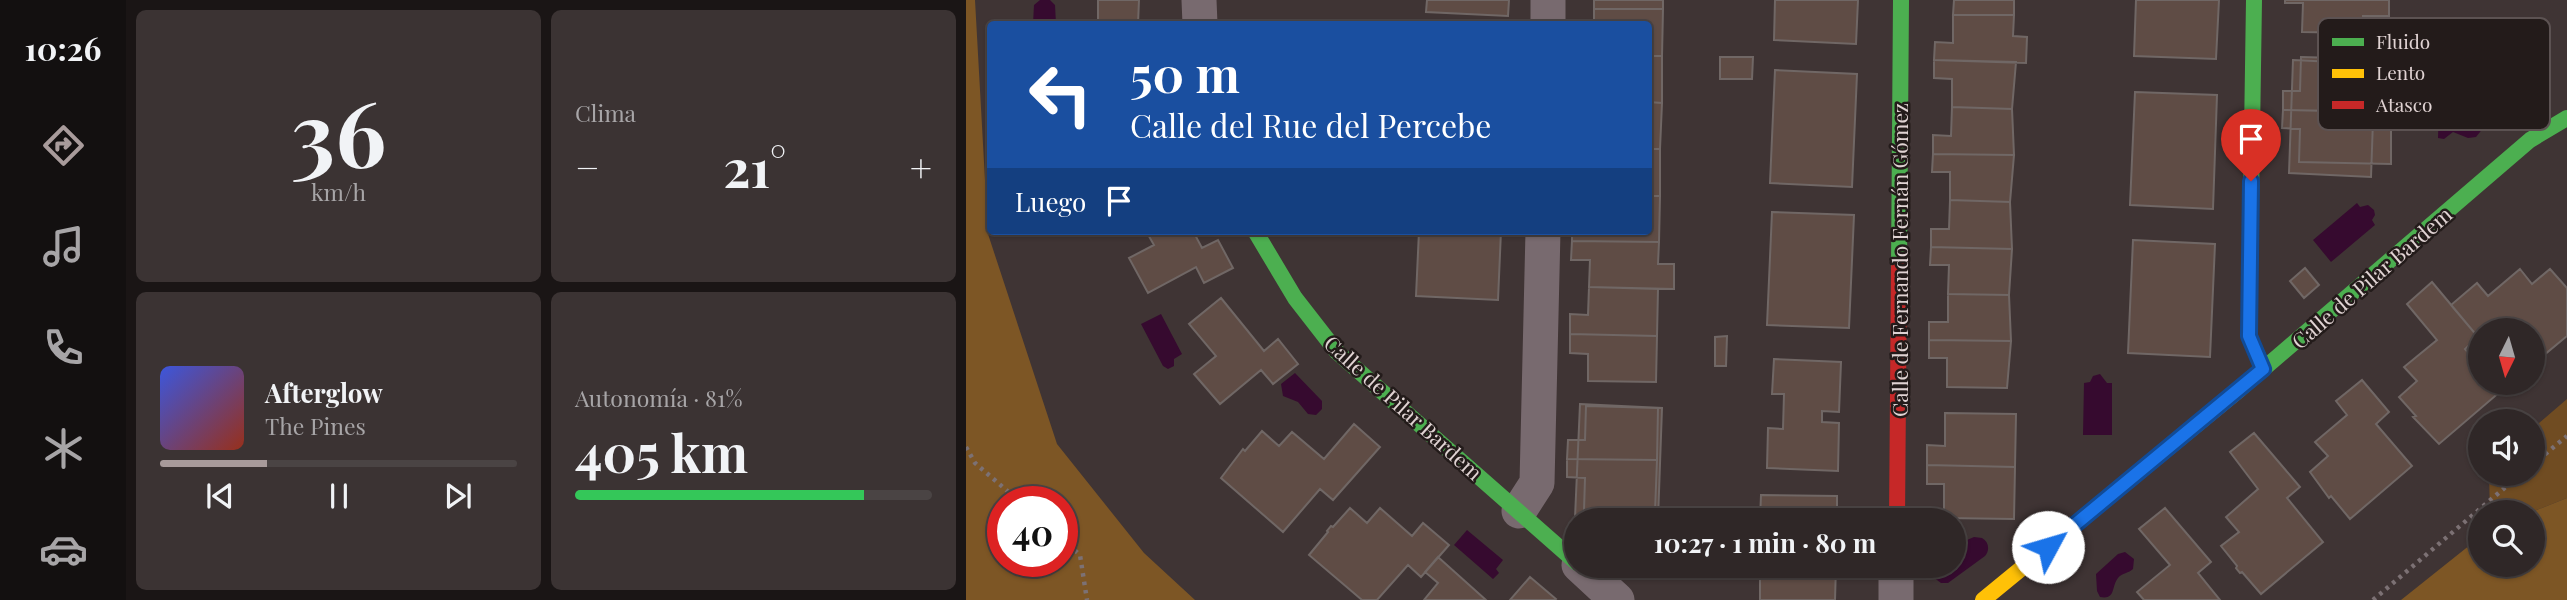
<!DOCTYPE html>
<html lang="es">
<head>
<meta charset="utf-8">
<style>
  body { margin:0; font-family:"Playfair Display",serif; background:#3b3333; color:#f1f3f6; height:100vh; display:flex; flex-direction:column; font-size:26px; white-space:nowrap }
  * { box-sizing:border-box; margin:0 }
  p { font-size:23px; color:#a7a5a7 }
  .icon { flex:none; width:38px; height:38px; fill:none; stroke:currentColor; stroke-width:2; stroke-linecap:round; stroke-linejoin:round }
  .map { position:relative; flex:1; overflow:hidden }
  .sheet { display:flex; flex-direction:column; gap:10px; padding:10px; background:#1a1515; width:840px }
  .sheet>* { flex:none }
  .banner { position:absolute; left:21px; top:21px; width:665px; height:214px; border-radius:7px; box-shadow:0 2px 5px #0004,0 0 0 2px #4a4444; background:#1a4fa0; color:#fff; overflow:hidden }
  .needle { width:46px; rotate:185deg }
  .tools { position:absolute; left:1502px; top:318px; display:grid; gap:14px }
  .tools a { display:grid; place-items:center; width:77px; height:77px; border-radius:50%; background:#2f2727; box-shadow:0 2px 5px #0004,0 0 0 2px #4a4444; font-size:35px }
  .speed { position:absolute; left:21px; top:486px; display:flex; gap:14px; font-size:35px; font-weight:700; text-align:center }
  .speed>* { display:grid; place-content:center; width:91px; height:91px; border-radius:50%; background:#2f2727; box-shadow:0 2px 5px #0004,0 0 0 2px #4a4444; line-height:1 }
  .speed .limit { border:10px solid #d22; background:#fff; color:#111 }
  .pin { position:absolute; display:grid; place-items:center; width:60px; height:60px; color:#fff; margin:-72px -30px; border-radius:50% 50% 50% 0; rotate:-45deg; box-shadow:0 0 7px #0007 }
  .pin .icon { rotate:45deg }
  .me { position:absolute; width:77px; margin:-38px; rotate:51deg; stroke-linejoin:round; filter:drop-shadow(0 0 5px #0008) }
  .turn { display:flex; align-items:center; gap:24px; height:147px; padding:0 28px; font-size:32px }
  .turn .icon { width:91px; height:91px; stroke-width:2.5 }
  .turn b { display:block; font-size:49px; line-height:60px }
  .then { display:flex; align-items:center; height:66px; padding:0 28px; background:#0003; gap:14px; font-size:26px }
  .big { font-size:52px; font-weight:700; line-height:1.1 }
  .sheet .tile { flex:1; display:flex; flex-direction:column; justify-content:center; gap:10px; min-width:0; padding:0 24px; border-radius:10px; background:#3b3333 }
  .sheet .dial { align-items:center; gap:0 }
  .dial b { font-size:91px; line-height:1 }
  .song { display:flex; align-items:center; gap:21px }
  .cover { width:84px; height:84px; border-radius:10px; background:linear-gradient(135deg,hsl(230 70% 55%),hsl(10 70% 35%)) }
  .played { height:7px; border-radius:4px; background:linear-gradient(90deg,#a89b9b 30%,#4a4444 30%) }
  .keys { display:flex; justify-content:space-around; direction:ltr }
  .heat { display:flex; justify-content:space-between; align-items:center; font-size:38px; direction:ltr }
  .charge { height:10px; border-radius:5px; background:linear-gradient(90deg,#34c759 81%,#4a4444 0) }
  .sheet .tiles { flex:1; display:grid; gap:10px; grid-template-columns:repeat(2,1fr) }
  .trip { position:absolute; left:598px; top:508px; width:402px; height:70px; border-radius:35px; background:#2f2727; box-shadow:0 2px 5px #0004,0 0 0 2px #4a4444; font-weight:700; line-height:70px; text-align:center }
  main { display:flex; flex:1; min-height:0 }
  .menu { display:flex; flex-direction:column; width:126px; justify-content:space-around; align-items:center; background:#131010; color:#a7a5a7 }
  .menu .icon { width:49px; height:49px }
  .menu .on { color:#a89b9b }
  .menu b { font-size:32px; color:#f1f3f6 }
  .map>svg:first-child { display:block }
</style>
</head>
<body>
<main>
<nav class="menu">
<b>10:26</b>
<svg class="icon on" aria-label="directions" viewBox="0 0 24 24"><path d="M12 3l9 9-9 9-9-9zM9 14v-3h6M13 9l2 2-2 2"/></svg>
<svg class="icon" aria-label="music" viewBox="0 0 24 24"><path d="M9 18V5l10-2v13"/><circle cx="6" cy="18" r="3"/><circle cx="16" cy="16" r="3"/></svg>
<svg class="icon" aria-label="phone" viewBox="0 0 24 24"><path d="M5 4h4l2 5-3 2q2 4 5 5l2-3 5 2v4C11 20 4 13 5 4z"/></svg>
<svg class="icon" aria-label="climate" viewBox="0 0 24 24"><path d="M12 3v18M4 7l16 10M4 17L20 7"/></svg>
<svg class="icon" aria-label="car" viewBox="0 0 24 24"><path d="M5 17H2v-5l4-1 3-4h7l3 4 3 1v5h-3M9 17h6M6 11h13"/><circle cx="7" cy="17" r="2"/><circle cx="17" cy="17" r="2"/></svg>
</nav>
<section class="sheet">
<div class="tiles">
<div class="tile dial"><b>36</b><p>km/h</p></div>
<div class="tile"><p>Clima</p>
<div class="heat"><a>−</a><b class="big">21°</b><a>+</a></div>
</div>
<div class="tile">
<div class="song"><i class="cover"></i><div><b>Afterglow</b><p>The Pines</p></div></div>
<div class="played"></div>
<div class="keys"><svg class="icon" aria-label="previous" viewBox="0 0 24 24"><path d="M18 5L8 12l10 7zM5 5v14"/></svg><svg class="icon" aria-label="pause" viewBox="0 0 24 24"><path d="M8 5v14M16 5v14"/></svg><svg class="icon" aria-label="next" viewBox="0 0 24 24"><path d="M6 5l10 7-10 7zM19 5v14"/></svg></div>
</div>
<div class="tile"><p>Autonomía · 81%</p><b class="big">405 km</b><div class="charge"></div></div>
</div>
</section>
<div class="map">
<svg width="1601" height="600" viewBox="0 0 1601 600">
  <rect width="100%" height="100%" fill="#3f3434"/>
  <path fill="#704c22" d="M1601 399V498L1563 513H1524L1523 474H1566V429Z"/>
  <path fill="#7d5625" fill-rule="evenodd" d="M0 0H9L22 234 91 444 178 553 229 600H0ZM37 502H96V562H37Z
    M1601 498V600H1435L1514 537V565H1566V513H1563Z"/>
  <path fill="#360a2f" d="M74 0H84L89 5 90 24H67L68 5Z
    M1480 98 1487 100 1494 110 1499 112 1512 103 1525 101 1530 105 1532 115 1526 124 1518 127 1510 137 1502 138 1487 132 1478 139 1472 138 1473 103Z
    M1391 203 1394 207 1402 205 1408 210 1409 215 1406 220 1409 225 1365 262 1347 240Z
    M195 314 216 354 208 359V366L202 369 197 366 175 324Z
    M329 373 356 401V409L350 415 342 414 332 402 317 396 315 384Z
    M1134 374 1141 383H1146V435H1117L1118 383 1124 382 1127 376Z
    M501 530 537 560 530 569 533 573 527 579 488 545Z
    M1008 537 1016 538C1023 542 1024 550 1019 556L982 583H975L967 577V565H989V539L1001 540Z
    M1159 552 1168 559 1167 569C1163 573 1156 573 1152 578 1145 587 1150 600 1134 597L1131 591 1130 574 1152 554Z"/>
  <path fill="#5f4c45" stroke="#706765" stroke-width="2" d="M132 0H173L172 24H132Z
    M461 0H543L542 16 460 12Z
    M628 0H697V9H628Z
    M809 0H892L890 44 808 40Z
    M988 0H1048V15H987Z
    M1170 0H1253L1250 59 1168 56Z
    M1319 0H1423V16H1397V33L1336 32 1337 3H1319Z
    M628 9H697L696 56H682V24H628Z
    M987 15H1048L1047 36 1061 37 1060 63 968 60 969 42 987 43Z
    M682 56H696V103L682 102Z
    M754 57H787L786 79H754Z
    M1335 57 1406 59V112L1317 110V91H1334Z
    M968 60 1050 62 1046 109 986 107V79L968 78Z
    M1327 60 1409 64 1405 177 1323 173Z
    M809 70 891 74 886 187 804 183Z
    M1169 92 1251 95 1247 209 1164 205Z
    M682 102 696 103 694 149H682Z
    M986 107 1046 109 1048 155 967 154V135L985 136Z
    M1317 110 1425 112V164L1333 162 1334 129 1316 128Z
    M682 149H694V196H682Z
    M967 154 1048 155 1044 202 984 200V172H966Z
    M682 196H694L693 242 606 241V231H682Z
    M984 200 1044 202 1046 249 965 247V229H983Z
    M806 212 888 215 883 328 801 325Z
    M180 231H227L236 248 252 240 267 268 238 283 230 267 182 293 163 258 188 245Z
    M453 231H535L532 300 450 296Z
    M1167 240 1249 244 1244 357 1162 353Z
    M606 241 693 242 692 264H708V289L623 287 624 260H605Z
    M965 247 1046 249 1043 295 982 294 983 265H964Z
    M1339 268 1353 285 1338 298 1324 281Z
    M1554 269 1566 284 1584 269 1601 288V336L1566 365V331H1530L1525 326 1520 331H1514L1512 337 1485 305 1511 283 1522 296Z
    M1466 282 1512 337 1499 349 1514 366V383H1528L1535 391 1473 444 1447 417 1450 416 1433 397 1451 381 1438 367 1471 340 1441 304Z
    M623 287 692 289 691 336 604 334V314L622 315Z
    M982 294 1043 295 1045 341 963 340V322H982Z
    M255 298 298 351 312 339 332 364 307 384 295 370 254 404 228 374 250 356 223 324Z
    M604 334 691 336 690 382 622 381V354L604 353Z
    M761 336 760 366H749V337Z
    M963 340 1045 341 1041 388 981 387V358H963Z
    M808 359 875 362 873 412 856 411V422L873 423 872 471 801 468 802 428 817 429 818 394H806Z
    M1396 380 1423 412 1410 424 1446 466 1384 519 1365 496 1363 498 1344 472 1362 456 1349 442 1381 415 1370 401Z
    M614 404 696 408 692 520 609 518Z
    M620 406 692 408 691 460 601 459 602 440H619Z
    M979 413 1050 414 1049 467 961 465V445L979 446Z
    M388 424 414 447 367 500 354 489 317 532 255 478 277 449 279 451 296 431 313 446 326 432 358 459Z
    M1288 433 1334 487 1321 498 1357 542 1295 594 1276 572 1274 573 1270 568 1271 566 1255 546 1273 532 1260 517 1292 489 1264 452Z
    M601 459 691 460 689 512 618 511 619 478 601 477Z
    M961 465 1049 467 1048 519 978 518V484H961Z
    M795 495 871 496V520H794Z
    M384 508 401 523 414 508 446 536 457 523 483 545 455 577 442 565 411 600H396L343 555 362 532 361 531 365 526 367 527Z
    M1199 508 1245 562 1232 573 1254 600H1178L1171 592 1204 565 1173 529Z
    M472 557 520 600H458L472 583 459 572Z
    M794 565H870L869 600H794Z
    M564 577 590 599 589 600H544Z"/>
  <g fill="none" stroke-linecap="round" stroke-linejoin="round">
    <path stroke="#7c7174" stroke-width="4.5" stroke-dasharray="3.5 5" stroke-linecap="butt" d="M0 447 9 463 54 502
      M1566 465 1601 436
      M96 539 114 555 121 600
      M1407 600 1555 474"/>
    <path stroke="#786a6f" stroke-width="35" d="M233 0 234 24
      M582 24V0
      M553 511 571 483 577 231
      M613 565 651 600
      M930 565V600"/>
    <path stroke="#4caf50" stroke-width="16" d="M1288 0 1283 336 1298 369
      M289 231 329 298 371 352 611 563
      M933 267 935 0
      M1274 389 1564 140 1601 118"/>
    <path stroke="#ffc107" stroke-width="16" d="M1017 600 1274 389"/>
    <path stroke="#c62828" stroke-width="16" d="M931 520 933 267"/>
  </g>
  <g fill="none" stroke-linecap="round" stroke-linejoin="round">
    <g stroke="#114b97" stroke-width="18">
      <path id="route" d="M1082 547 1297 369 1283 336 1285 181"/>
    </g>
    <use href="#route" stroke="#1a73e8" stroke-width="12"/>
  </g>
  <g text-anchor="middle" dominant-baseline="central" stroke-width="5" stroke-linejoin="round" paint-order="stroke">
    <g font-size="21" fill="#e0d3d3" stroke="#231b1a">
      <text transform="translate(933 260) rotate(-90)">Calle de Fernando Fernán Gómez</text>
      <text transform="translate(1405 277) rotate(-41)">Calle de Pilar Bardem</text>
      <text transform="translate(438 407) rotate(42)">Calle de Pilar Bardem</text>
    </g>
  </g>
  <rect x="1352" y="18" width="232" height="112" rx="10" fill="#231b1a" stroke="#5c5252" stroke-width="2"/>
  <rect x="1366" y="38" width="32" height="8" fill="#4caf50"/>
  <rect x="1366" y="69" width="32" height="9" fill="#ffc107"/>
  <rect x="1366" y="101" width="32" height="8" fill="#c62828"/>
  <g font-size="19" fill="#e0d3d3">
    <text x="1410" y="49">Fluido</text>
    <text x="1410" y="80">Lento</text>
    <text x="1410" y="112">Atasco</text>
  </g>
</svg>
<div class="tools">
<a><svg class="needle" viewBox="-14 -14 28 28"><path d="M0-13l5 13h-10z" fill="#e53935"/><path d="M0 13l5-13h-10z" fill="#a7a5a7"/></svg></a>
<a><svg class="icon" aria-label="sound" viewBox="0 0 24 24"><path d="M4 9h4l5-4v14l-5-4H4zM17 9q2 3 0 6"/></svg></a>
<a><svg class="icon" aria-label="search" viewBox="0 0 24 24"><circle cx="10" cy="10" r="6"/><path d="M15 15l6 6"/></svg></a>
</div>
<div class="speed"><div class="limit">40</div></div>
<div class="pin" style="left:1285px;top:181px;background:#d93025"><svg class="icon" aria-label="arrive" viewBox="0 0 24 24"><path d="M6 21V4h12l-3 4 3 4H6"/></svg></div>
<svg class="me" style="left:1082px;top:547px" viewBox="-20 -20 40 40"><circle r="19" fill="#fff"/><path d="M0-13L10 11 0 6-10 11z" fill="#1a73e8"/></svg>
<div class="trip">10:27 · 1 min · 80 m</div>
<div class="banner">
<div class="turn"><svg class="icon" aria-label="left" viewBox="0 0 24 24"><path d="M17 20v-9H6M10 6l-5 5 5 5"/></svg><div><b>50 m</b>Calle del Rue del Percebe</div></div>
<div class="then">Luego<svg class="icon" aria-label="arrive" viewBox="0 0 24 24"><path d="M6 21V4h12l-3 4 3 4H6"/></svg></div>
</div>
</div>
</main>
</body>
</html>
